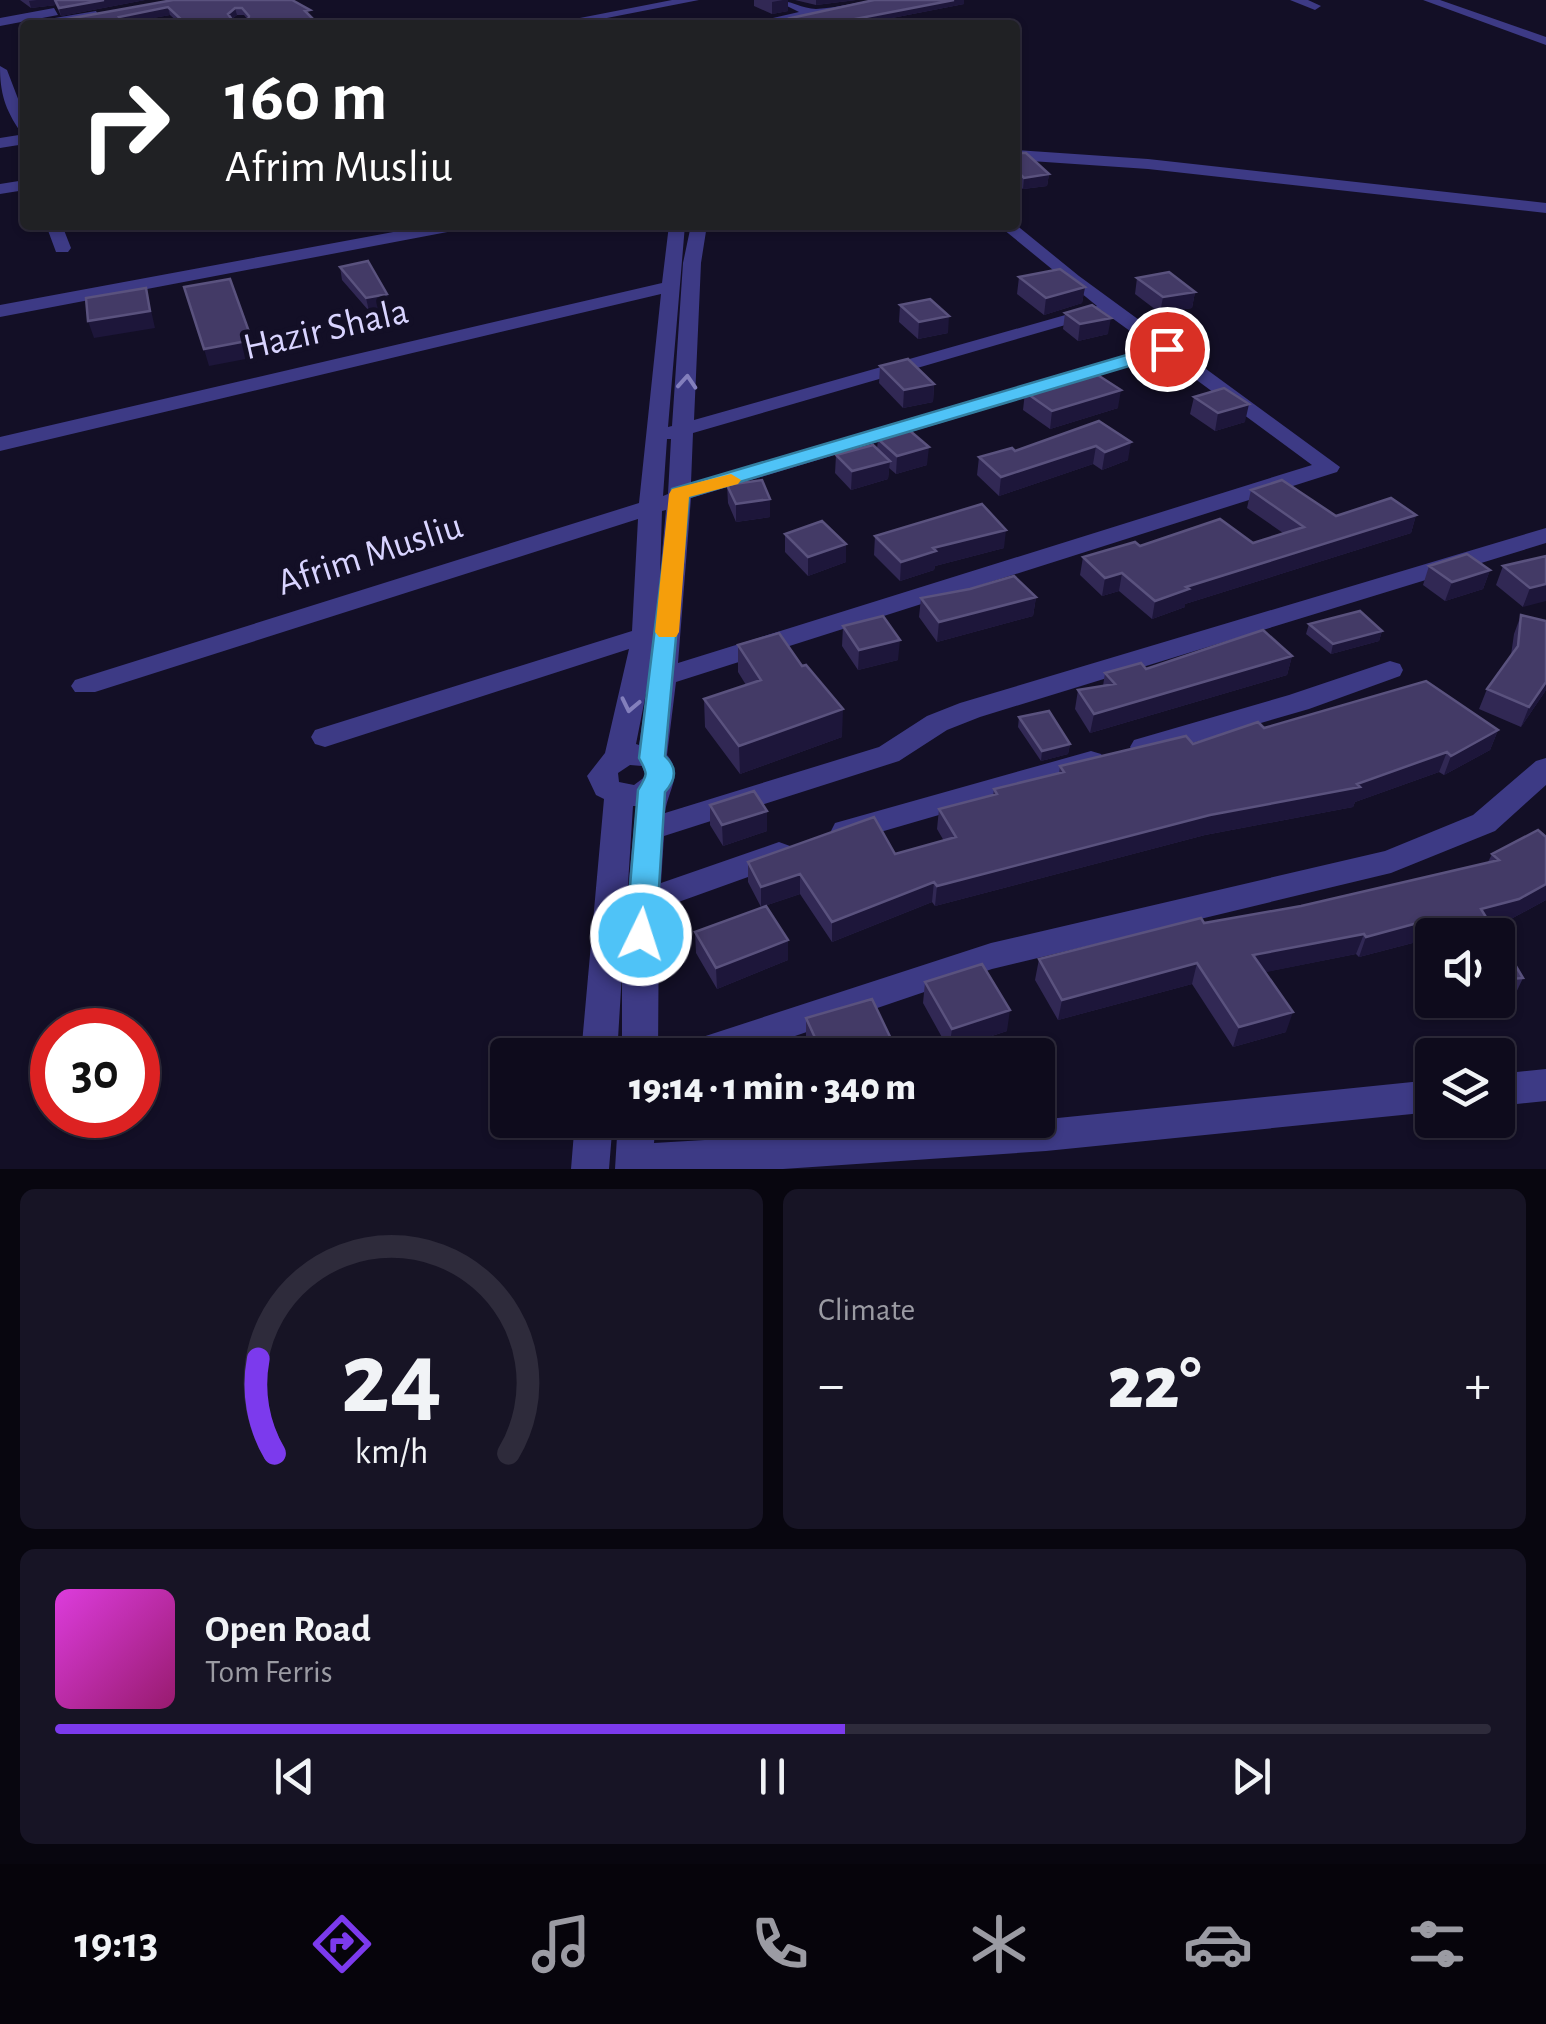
<!DOCTYPE html>
<html lang="en">
<head>
<meta charset="utf-8">
<style>
  body { margin:0; font-family:"Alegreya Sans",sans-serif; background:#171425; color:#f1f3f6; height:100vh; display:flex; flex-direction:column; font-size:38px; white-space:nowrap }
  * { box-sizing:border-box; margin:0 }
  p { font-size:32px; color:#9b9ba3 }
  .icon { flex:none; width:55px; height:55px; fill:none; stroke:currentColor; stroke-width:2; stroke-linecap:round; stroke-linejoin:round }
  .map { position:relative; height:1169px; overflow:hidden }
  .drawer { display:flex; flex-direction:column; gap:20px; padding:20px; background:#08060f; flex:1 }
  .drawer>* { flex:none }
  .guide { position:absolute; left:20px; top:20px; width:1000px; height:210px; border-radius:10px; box-shadow:0 2px 8px #0004,0 0 0 2px #2e2b3b; background:#202124; color:#fff; overflow:hidden }
  .buttons { position:absolute; left:1415px; top:918px; display:grid; gap:20px }
  .buttons a { display:grid; place-items:center; width:100px; height:100px; border-radius:10px; background:#0e0b1c; box-shadow:0 2px 8px #0004,0 0 0 2px #2e2b3b; font-size:50px }
  .speed { position:absolute; left:30px; top:1008px; display:flex; gap:20px; font-size:50px; font-weight:700; text-align:center }
  .speed>* { display:grid; place-content:center; width:130px; height:130px; border-radius:50%; background:#0e0b1c; box-shadow:0 2px 8px #0004,0 0 0 2px #2e2b3b; line-height:1 }
  .speed .limit { border:15px solid #d22; background:#fff; color:#111 }
  .pin { position:absolute; display:grid; place-items:center; width:85px; height:85px; color:#fff; margin:-42px; border:5px solid #fff; border-radius:50%; box-shadow:0 2px 10px #0007 }
  .me { position:absolute; width:110px; margin:-55px; rotate:4deg; stroke-linejoin:round; filter:drop-shadow(0 0 8px #0008) }
  .turn { display:flex; align-items:center; gap:35px; height:210px; padding:0 40px; font-size:45px }
  .turn .icon { width:130px; height:130px; stroke-width:2.5 }
  .turn b { display:block; font-size:70px; line-height:85px }
  .big { font-size:75px; font-weight:800; line-height:1.1 }
  .drawer .tile { flex:1; display:flex; flex-direction:column; justify-content:center; gap:15px; min-width:0; padding:0 35px; border-radius:15px; background:#171425 }
  .drawer .dial { align-items:center; gap:0 }
  .dial svg { height:260px; overflow:visible; fill:none; stroke:#2e2b3b; stroke-width:7; stroke-linecap:round; text-anchor:middle }
  .dial text { fill:#f1f3f6; stroke:none }
  .song { display:flex; align-items:center; gap:30px }
  .cover { width:120px; height:120px; border-radius:15px; background:linear-gradient(135deg,hsl(300 70% 55%),hsl(320 70% 35%)) }
  .played { height:10px; border-radius:5px; background:linear-gradient(90deg,#7c3aed 55%,#2e2b3b 55%) }
  .keys { display:flex; justify-content:space-around; direction:ltr }
  .heat { display:flex; justify-content:space-between; align-items:center; font-size:55px; direction:ltr }
  .drawer .tiles { flex:1; display:grid; gap:20px; grid-template-columns:1fr 1fr }
  .tile:last-child { grid-column:span 2 }
  .trip { position:absolute; left:490px; top:1038px; width:565px; height:100px; border-radius:10px; background:#0e0b1c; box-shadow:0 2px 8px #0004,0 0 0 2px #2e2b3b; font-weight:800; line-height:100px; text-align:center }
  .dock { display:flex; height:160px; justify-content:space-around; align-items:center; background:#06040b; color:#9b9ba3 }
  .dock .icon { width:70px; height:70px }
  .dock .selected { color:#7c3aed }
  .dock b { font-size:45px; color:#f1f3f6 }
  .map>svg:first-child { display:block }
</style>
</head>
<body>
<div class="map">
<svg width="1546" height="1169" viewBox="0 0 1546 1169">
  <rect width="100%" height="100%" fill="#130f26"/>
  <g fill="none" stroke-linecap="round" stroke-linejoin="round">
    <path fill="#3d3a85" fill-rule="evenodd" d="M672 0H699L571 25H544Z
      M775 0C790 0 803 9 816 9 839 8 861 0 884 0L768 25H743L799 12Z
      M1290 0H1308L1321 6 1315 10Z
      M1423 0H1440L1546 37V45Z
      M54 8 58 15 0 26V18Z
      M96 11 100 18 31 25 37 21Z
      M239 18 243 19 247 25H235L233 22Z
      M0 66 7 70 25 117V132L20 131C5 109 0 93 0 66Z
      M25 134V144L0 148V138Z
      M1015 150 1148 159 1546 203V213L1148 169 1015 160Z
      M25 180V190L0 194V184Z
      M1015 224 1079 276 1340 467 1337 472 676 682 667 755C684 775 667 791 665 813L879 747 927 716 960 703 1546 528V543L980 717 947 730 899 761 664 836 661 883 779 842 790 846 795 854 790 862 659 909 658 1055H622V973L617 1055H581L604 799 596 795 587 776 605 753 629 649 325 747 315 744 311 737 315 730 632 631 638 519 95 692H75L71 686 75 680 639 503 661 294 0 451V437L662 283 669 225H685L668 427 672 426 683 263 691 225H707L701 263 694 420 1097 306 998 225ZM1101 310 1152 347 691 483 693 433 1100 315ZM1164 356 1312 465 678 663 691 498ZM667 439H671L668 494 663 496ZM666 510 660 575 662 511ZM649 678 639 745 636 744ZM630 765 642 766 646 776 634 785 619 782 618 773ZM633 806H636L627 900Z
      M46 225H62L71 248 68 252H56Z
      M431 225H466L458 230 0 317V305Z
      M1390 661 1400 664 1403 670 1400 676 1309 709 1144 757 1134 754 1130 747 1134 740 1289 695Z
      M1091 751 1101 754 1105 761 1101 768 846 842 835 839 831 831 835 823Z
      M1546 758V785L1495 831 1391 873 992 969 739 1055H676L681 1044 991 943 1385 851 1473 815 1536 761Z
      M1546 1069V1101L1498 1106V1074Z
      M1432 1080V1112L1046 1151 783 1169H615L618 1120H656L654 1143 1038 1120Z
      M575 1120H613L609 1169H571Z"/>
  </g>
  <path fill="#312854" d="M20 0H145L61 16 56 5 31 8Z
    M173 0 311 17 319 25H242L241 21 248 20 244 15H237L232 19 234 25H181L170 15 124 23 125 25H64L62 20Z
    M754 0H788V11L772 14 754 6Z
    M795 0H856L816 5Z
    M874 0H964V4L856 25 791 24V18Z
    M1015 153 1049 174 1047 186 1023 189 1017 185Z
    M340 267 389 307 369 311 342 280Z
    M1019 277 1085 287 1082 303 1044 315 1017 294Z
    M1137 278 1195 292 1192 308 1160 313 1135 294Z
    M900 305 948 333 918 339 899 322Z
    M1065 313 1108 334 1078 341 1063 329Z
    M880 366 934 384 933 402 903 408 879 383Z
    M1025 392 1118 408 1050 429 1023 410Z
    M1194 397 1245 422 1215 431 1190 414Z
    M1099 421 1128 460 1102 470 1093 464 999 496 977 475 979 457 1015 451Z
    M878 439 927 465 896 474 889 468 888 479 851 490 835 473 836 455 877 449Z
    M727 485 770 499V517L736 522 728 503Z
    M1251 490 1336 516 1416 515 1411 533 1185 604V607L1152 619 1119 591 1102 596 1080 575 1083 557 1140 546 1253 543 1283 533 1247 508Z
    M785 534 846 562 808 576 785 552Z
    M875 536 1004 548 935 566 934 570 900 581 874 555Z
    M1546 556 1523 607 1496 585 1503 566Z
    M1429 566 1490 570 1483 589 1445 601 1423 585Z
    M1036 597 1033 616 937 642 919 617 921 598Z
    M1521 615 1546 621V690L1521 727 1479 709 1487 689 1511 655 1514 634Z
    M1309 624 1382 631 1379 641 1331 654 1306 634Z
    M843 626 898 660 858 670 842 646Z
    M738 645 802 666 842 737 740 774 705 727 704 699 746 685 738 672Z
    M1292 656 1287 675 1090 733 1075 709 1078 690 1103 686 1105 673Z
    M1019 717 1070 744 1068 754 1041 761 1018 727Z
    M1264 728 1498 730 1490 750 1444 775 1439 772 1355 802 1353 807 1205 835 935 906 932 902 832 942 800 894 761 907 748 882V862L895 854 944 841 937 829 939 809 993 795 994 789 1059 773 1060 766 1193 744Z
    M710 805 767 831 723 846 710 825Z
    M1546 837V900L1509 920 1491 925 1497 935H1432V948L1428 939 1359 957 1356 954 1265 972 1286 1032 1233 1047 1192 984 1058 1020 1035 980 1039 959 1204 923 1301 906 1488 862 1492 854Z
    M695 932 788 940V960L717 989 696 953Z
    M1498 936 1523 978 1513 999 1462 1002 1461 1000H1498Z
    M925 982 1007 1031 949 1050 923 1003Z
    M806 1018 893 1043 892 1055H813L806 1039Z"/>
  <path fill="#1d163a" d="M37 0H54L56 5 31 8 29 1Z
    M104 0H145L61 16 59 8Z
    M783 0H788V11L772 14V2Z
    M816 0H856L816 5Z
    M954 0H964V4L856 25H824Z
    M168 7 170 15 121 24 119 17Z
    M235 8 237 15 229 21 228 14Z
    M1015 173H1019L1017 185H1015Z
    M1049 174 1047 186 1023 189 1024 178Z
    M105 225H135L107 230Z
    M1085 287 1082 303 1044 315 1046 298Z
    M146 288 155 328 94 338 88 321Z
    M1195 292 1192 308 1160 313 1163 297Z
    M387 294 389 307 369 311 366 298Z
    M949 316 948 333 918 339 919 322Z
    M1111 318 1108 334 1078 341 1080 324Z
    M252 340 256 357 209 366 204 349Z
    M934 384 933 402 903 408 904 390Z
    M1121 390 1118 408 1050 429 1052 411Z
    M1249 404 1245 422 1215 431 1218 413Z
    M1131 442 1128 460 1102 470 1105 452Z
    M1096 446 1093 464 999 496 1001 477Z
    M929 447 927 465 896 474 897 456Z
    M890 461 888 479 851 490 852 471Z
    M770 499V517L736 522V504Z
    M1416 515 1411 533 1185 604V607L1152 619 1155 601 1186 587Z
    M1006 530 1004 548 935 566 934 570 900 581 901 562 933 548Z
    M846 544V562L808 576V557Z
    M1490 570 1483 589 1445 601 1452 582Z
    M1122 573 1119 591 1102 596 1105 578Z
    M1546 584V601L1523 607 1530 588Z
    M1036 597 1033 616 937 642 939 622Z
    M1382 631 1379 641 1331 654 1333 644Z
    M900 640 898 660 858 670 859 650Z
    M1292 656 1287 675 1090 733 1094 714Z
    M1546 682V690L1521 727 1529 707Z
    M843 709 842 737 740 774 739 746Z
    M1498 730 1490 750 1444 775 1451 756Z
    M1070 744 1068 754 1041 761 1042 751Z
    M1447 752 1439 772 1355 802 1353 807 1205 835 935 906 937 886 1210 815 1357 784Z
    M767 811V831L723 846 722 825Z
    M800 874V894L761 907V887Z
    M934 882 932 902 832 942V922Z
    M1546 884V900L1509 920 1472 929 1481 909Z
    M1436 918 1428 939 1359 957 1366 937Z
    M1364 934 1356 954 1247 976 1253 955Z
    M788 940V960L717 989 716 968Z
    M1197 963 1192 984 1058 1020 1062 1000Z
    M1010 1010 1007 1031 949 1050 952 1029Z
    M1293 1012 1286 1032 1233 1047 1239 1027Z
    M893 1043 892 1055H851Z"/>
  <path fill="#433a66" stroke="#5a527e" stroke-width="2.5" d="M55 0H104L59 8Z
    M173 0H292L310 10 305 11 319 25H247L241 21 248 20 249 16 242 8H235L228 14 233 21 230 25H187L168 7 119 17 125 25H70L62 20Z
    M874 0H954L824 25H806L791 18Z
    M1015 153H1026L1049 174 1024 178 1019 173H1015Z
    M368 261 387 294 366 298 340 267Z
    M1060 269 1085 287 1046 298 1019 277Z
    M1169 272 1195 292 1163 297 1137 278Z
    M230 279 252 340 204 349 184 287Z
    M146 288 150 311 88 321 86 298Z
    M930 299 949 316 919 322 900 305Z
    M1092 305 1111 318 1080 324 1065 313Z
    M908 359 934 384 904 390 880 366Z
    M1093 372 1121 390 1052 411 1025 392Z
    M1224 388 1249 404 1218 413 1194 397Z
    M1099 421 1131 442 1105 452 1096 446 1001 477 979 457 1012 448 1015 451Z
    M909 430 929 447 897 456 878 439Z
    M873 445 890 461 852 471 836 455Z
    M762 480 770 499 736 504 727 485Z
    M1282 480 1336 516 1391 498 1416 515 1186 587 1189 589 1155 601 1122 573 1105 578 1083 557 1135 542 1140 546 1220 519 1253 543 1304 527 1251 490Z
    M982 504 1006 530 933 548 936 551 901 562 875 536Z
    M822 521 846 544 808 557 785 534Z
    M1467 554 1490 570 1452 582 1429 566Z
    M1546 556V584L1530 588 1503 566Z
    M1014 576 1036 597 939 622 921 598 970 589Z
    M1360 611 1382 631 1333 644 1309 624Z
    M1521 615 1546 621V682L1529 707 1487 689 1518 646Z
    M883 616 900 640 859 650 843 626Z
    M1263 630 1292 656 1094 714 1078 690 1115 684 1105 673 1141 663 1146 669Z
    M779 633 802 666 806 665 843 709 739 746 704 699 761 680 738 645Z
    M1426 681 1498 730 1451 756 1447 752 1357 784 1360 787 1210 815 937 886 934 882 832 922 800 874 761 887 748 862 874 817 895 854 956 837 939 809 997 794 994 789 1064 772 1060 766 1186 736 1193 744 1258 722 1264 728Z
    M1049 711 1070 744 1042 751 1019 717Z
    M754 791 767 811 722 825 710 805Z
    M1538 830 1546 837V884L1519 899 1481 909 1497 935H1445L1436 918 1366 937 1364 934 1253 955 1293 1012 1239 1027 1197 963 1062 1000 1039 959 1201 918 1204 923 1301 906 1499 860 1492 854Z
    M766 906 788 940 716 968 695 932Z
    M1498 936 1523 978 1498 980Z
    M982 964 1010 1010 952 1029 925 982Z
    M872 999 893 1043 851 1055H823L806 1018Z"/>
  <defs><path id="oneway-chevron" d="M-2-3.5L2.5 0L-2 3.5" fill="none" stroke-width="1.6" stroke-linecap="round" stroke-linejoin="round" transform="scale(2.5)"/></defs>
  <g stroke="#837fbc">
    <use href="#oneway-chevron" transform="translate(687 382) rotate(-86)"/>
    <use href="#oneway-chevron" transform="translate(630 705) rotate(102)"/>
  </g>
  <path fill="#4fc3f7" stroke="#337fa1" stroke-width="2.5" d="M1167 343 1176 349 1173 353 689 497 665 756C678 768 676 780 665 792L656 935 651 943 641 947 630 943 626 935 638 790C648 774 648 774 639 758L672 489Z"/>
  <path fill="#f59e0b" d="M731 474 741 480 738 484 689 497 679 632 676 637H659L655 632 669 494 672 489Z"/>
  <g text-anchor="middle" dominant-baseline="central" stroke-width="10" stroke-linejoin="round" paint-order="stroke">
    <g font-size="38" fill="#d9d4ff" stroke="#130f26">
      <text transform="translate(326 330) rotate(-13)">Hazir Shala</text>
      <text transform="translate(370 555) rotate(-18)">Afrim Musliu</text>
    </g>
  </g>
</svg>
<div class="buttons">
<a><svg class="icon" aria-label="sound" viewBox="0 0 24 24"><path d="M4 9h4l5-4v14l-5-4H4zM17 9q2 3 0 6"/></svg></a>
<a><svg class="icon" aria-label="layers" viewBox="0 0 24 24"><path d="M12 4l9 5-9 5-9-5zM3 14l9 5 9-5"/></svg></a>
</div>
<div class="speed"><div class="limit">30</div></div>
<div class="pin" style="left:1167px;top:349px;background:#d93025"><svg class="icon" aria-label="arrive" viewBox="0 0 24 24"><path d="M6 21V4h12l-3 4 3 4H6"/></svg></div>
<svg class="me" style="left:641px;top:935px" viewBox="-20 -20 40 40"><circle r="17" fill="#4fc3f7" stroke="#fff" stroke-width="3"/><path d="M0-11L8 9 0 5-8 9z" fill="#fff"/></svg>
<div class="trip">19:14 · 1 min · 340 m</div>
<div class="guide">
<div class="turn"><svg class="icon" aria-label="right" viewBox="0 0 24 24"><path d="M7 20v-9h11M14 6l5 5-5 5"/></svg><div><b>160 m</b>Afrim Musliu</div></div>
</div>
</div>
<section class="drawer">
<div class="tiles">
<div class="tile dial"><svg viewBox="0 0 100 80">
<path d="M14 69A42 42 0 1 1 86 69"/>
<path d="M14 69A42 42 0 0 1 9 40" stroke="#7c3aed"/>
<text x="50" y="56" font-size="32" font-weight="700">24</text>
<text x="50" y="72" font-size="11">km/h</text>
</svg></div>
<div class="tile"><p>Climate</p>
<div class="heat"><a>−</a><b class="big">22°</b><a>+</a></div>
</div>
<div class="tile">
<div class="song"><i class="cover"></i><div><b>Open Road</b><p>Tom Ferris</p></div></div>
<div class="played"></div>
<div class="keys"><svg class="icon" aria-label="previous" viewBox="0 0 24 24"><path d="M18 5L8 12l10 7zM5 5v14"/></svg><svg class="icon" aria-label="pause" viewBox="0 0 24 24"><path d="M8 5v14M16 5v14"/></svg><svg class="icon" aria-label="next" viewBox="0 0 24 24"><path d="M6 5l10 7-10 7zM19 5v14"/></svg></div>
</div>
</div>
</section>
<nav class="dock">
<b>19:13</b>
<svg class="icon selected" aria-label="directions" viewBox="0 0 24 24"><path d="M12 3l9 9-9 9-9-9zM9 14v-3h6M13 9l2 2-2 2"/></svg>
<svg class="icon" aria-label="music" viewBox="0 0 24 24"><path d="M9 18V5l10-2v13"/><circle cx="6" cy="18" r="3"/><circle cx="16" cy="16" r="3"/></svg>
<svg class="icon" aria-label="phone" viewBox="0 0 24 24"><path d="M5 4h4l2 5-3 2q2 4 5 5l2-3 5 2v4C11 20 4 13 5 4z"/></svg>
<svg class="icon" aria-label="climate" viewBox="0 0 24 24"><path d="M12 3v18M4 7l16 10M4 17L20 7"/></svg>
<svg class="icon" aria-label="car" viewBox="0 0 24 24"><path d="M5 17H2v-5l4-1 3-4h7l3 4 3 1v5h-3M9 17h6M6 11h13"/><circle cx="7" cy="17" r="2"/><circle cx="17" cy="17" r="2"/></svg>
<svg class="icon" aria-label="filters" viewBox="0 0 24 24"><path d="M4 7h16M4 17h16"/><circle cx="9" cy="7" r="2"/><circle cx="15" cy="17" r="2"/></svg>
</nav>
</body>
</html>
